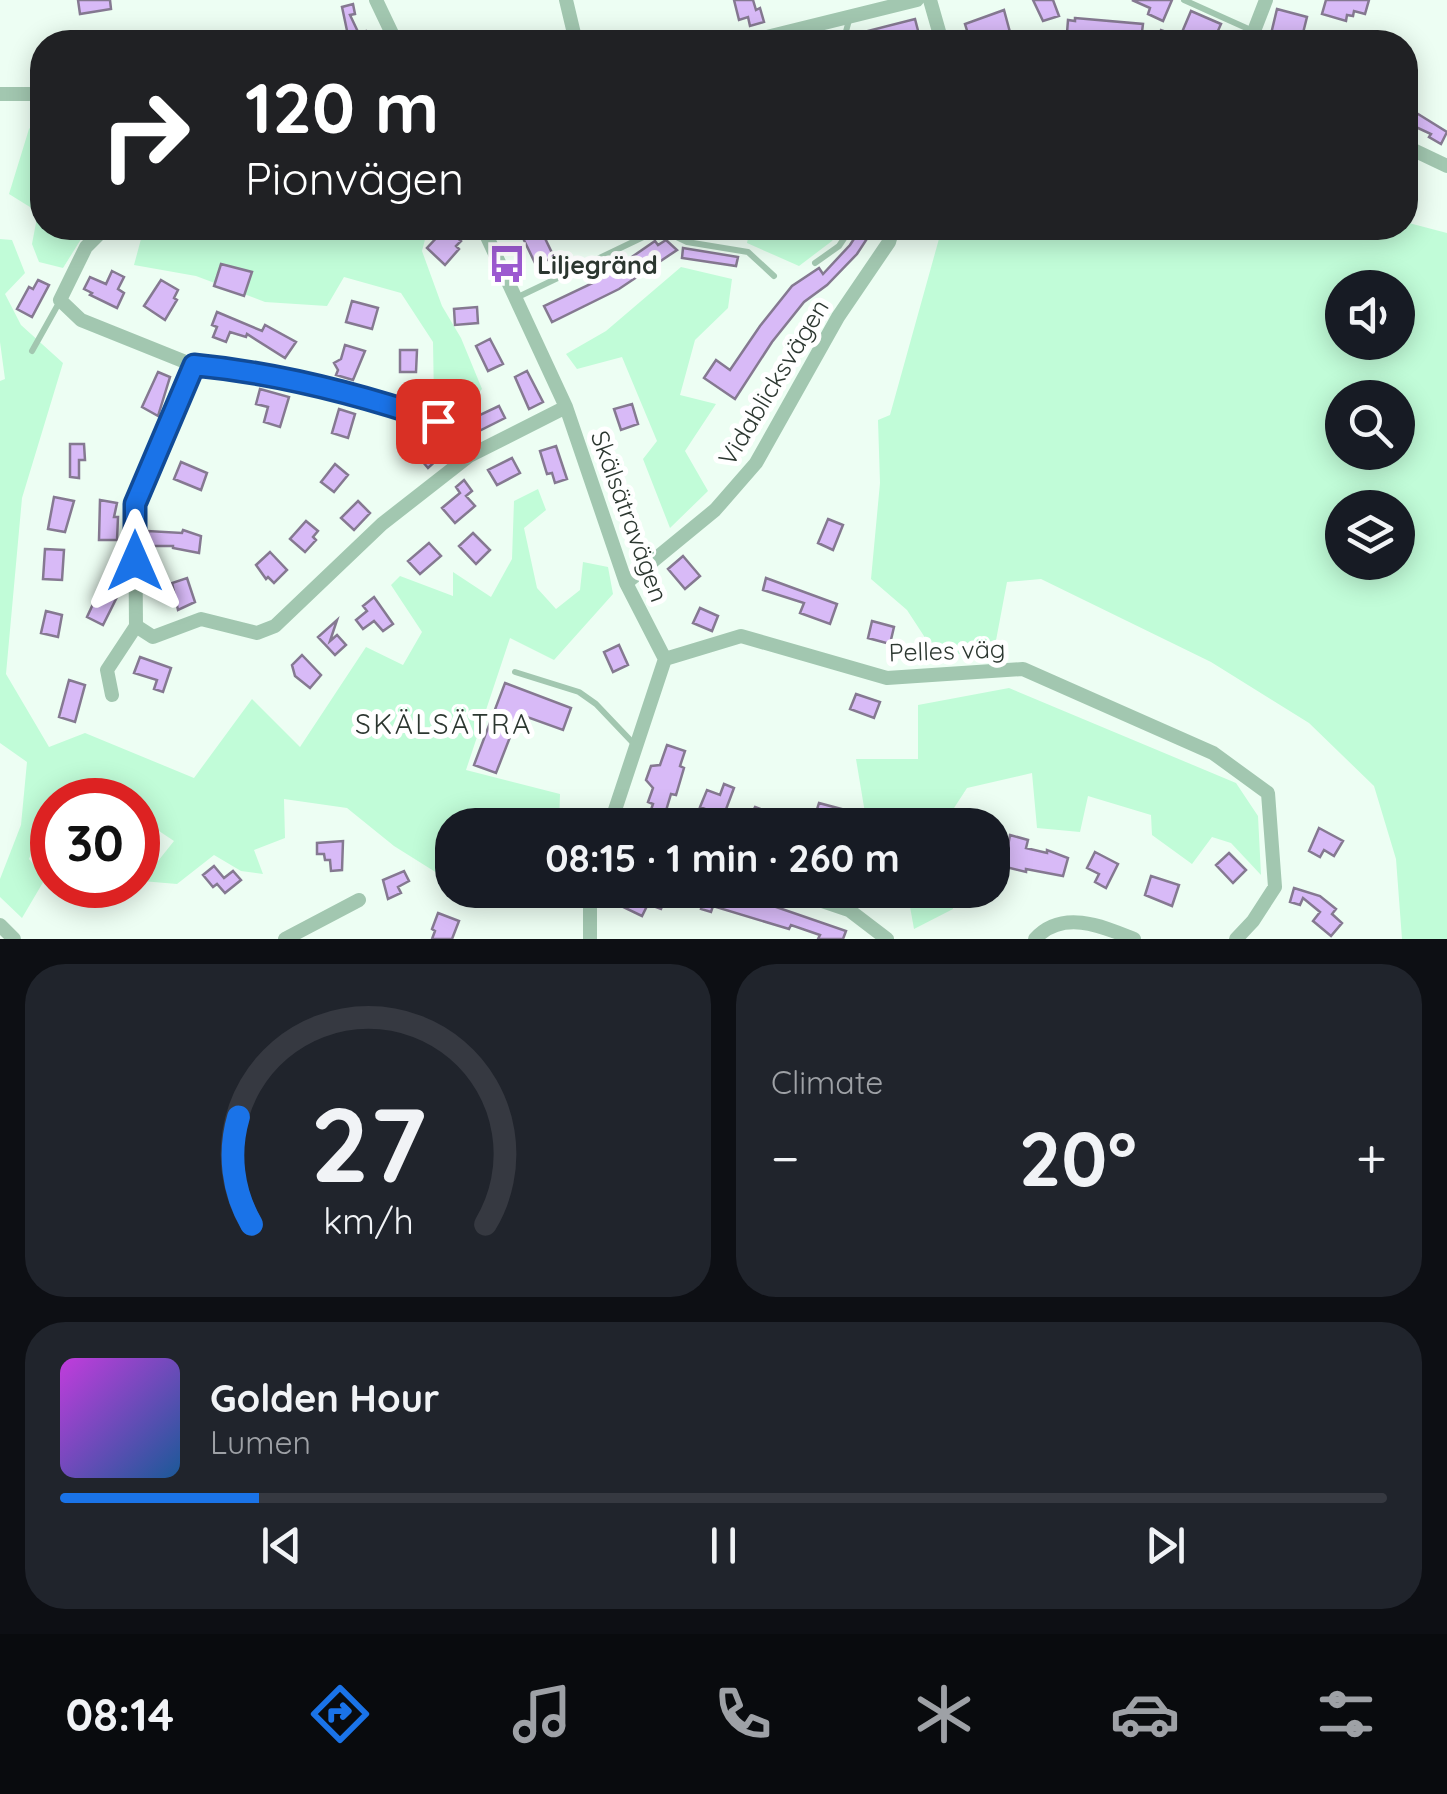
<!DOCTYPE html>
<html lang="en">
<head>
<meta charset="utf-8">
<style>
  body { margin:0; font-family:Quicksand,sans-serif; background:#20242c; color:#f1f3f6; height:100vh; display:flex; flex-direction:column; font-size:38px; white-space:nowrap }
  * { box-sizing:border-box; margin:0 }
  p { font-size:32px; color:#9ea1a6 }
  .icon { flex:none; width:55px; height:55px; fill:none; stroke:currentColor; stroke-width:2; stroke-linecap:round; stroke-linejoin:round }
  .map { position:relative; height:939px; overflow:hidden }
  .side { display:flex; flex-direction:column; gap:25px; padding:25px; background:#0d0f14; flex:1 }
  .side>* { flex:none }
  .banner { position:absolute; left:30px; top:30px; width:1388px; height:210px; border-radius:40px; box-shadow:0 5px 25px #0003; background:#202124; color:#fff; overflow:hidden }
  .fabs { position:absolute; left:1325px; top:270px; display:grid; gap:20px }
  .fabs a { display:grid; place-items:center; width:90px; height:90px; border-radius:50%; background:#171b24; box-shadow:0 5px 25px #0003; font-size:50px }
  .speed { position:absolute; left:30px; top:778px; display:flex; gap:20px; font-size:50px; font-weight:700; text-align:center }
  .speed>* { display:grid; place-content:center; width:130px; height:130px; border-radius:50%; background:#171b24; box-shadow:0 5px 25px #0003; line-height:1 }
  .speed .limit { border:15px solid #d22; background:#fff; color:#111 }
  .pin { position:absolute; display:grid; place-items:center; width:85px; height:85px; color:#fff; margin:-42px; border-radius:20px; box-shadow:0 5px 15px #0006 }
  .me { position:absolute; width:110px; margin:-55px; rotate:0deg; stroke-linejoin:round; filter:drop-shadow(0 0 8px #0008) }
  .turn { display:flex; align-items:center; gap:35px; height:210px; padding:0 50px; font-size:45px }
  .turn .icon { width:130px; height:130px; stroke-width:2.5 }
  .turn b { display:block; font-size:70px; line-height:85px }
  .big { font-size:75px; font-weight:700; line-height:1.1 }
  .side .card { flex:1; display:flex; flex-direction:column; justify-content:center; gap:15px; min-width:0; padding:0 35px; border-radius:40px; background:#20242c }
  .side .dial { align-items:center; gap:0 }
  .dial svg { height:260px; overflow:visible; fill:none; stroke:#363941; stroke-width:7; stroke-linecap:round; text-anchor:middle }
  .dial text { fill:#f1f3f6; stroke:none }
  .song { display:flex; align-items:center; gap:30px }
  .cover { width:120px; height:120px; border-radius:15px; background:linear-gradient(135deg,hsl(290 70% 55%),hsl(210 70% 35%)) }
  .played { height:10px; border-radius:5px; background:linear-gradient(90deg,#1a73e8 15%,#363941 15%) }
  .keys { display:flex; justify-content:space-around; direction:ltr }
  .heat { display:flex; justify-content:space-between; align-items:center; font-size:55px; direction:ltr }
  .side .tiles { flex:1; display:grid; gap:25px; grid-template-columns:1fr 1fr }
  .card:last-child { grid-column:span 2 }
  .trip { position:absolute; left:435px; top:808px; width:575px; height:100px; border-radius:40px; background:#171b24; box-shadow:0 5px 25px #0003; font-weight:700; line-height:100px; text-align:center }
  .menu { display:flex; height:160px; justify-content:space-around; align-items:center; background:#090b0e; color:#9ea1a6 }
  .menu .icon { width:70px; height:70px }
  .menu .current { color:#1a73e8 }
  .menu b { font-size:45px; color:#f1f3f6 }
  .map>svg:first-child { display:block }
</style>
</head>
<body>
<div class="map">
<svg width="1447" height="939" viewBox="0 0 1447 939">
  <rect width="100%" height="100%" fill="#edfef3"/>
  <path fill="#c1fcd8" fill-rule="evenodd" d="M42 115V228H88L63 268 39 262 32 244 38 212 9 194 29 129Z
    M1405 222 1447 233V939H1402L1396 859 1374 786 1309 723 1211 662 1041 579 1007 582 994 651 937 656 907 610 871 579 880 483 878 420 890 415 942 228H1405ZM1342 288H1398V342H1342ZM1342 398H1398V452H1342ZM1342 508H1398V562H1342Z
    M163 228H428L422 251 442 306 461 338 482 389 457 417 434 401 433 342 401 293 344 277 327 306 265 302 196 276 134 265 141 239Z
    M750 228H841L832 241 799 266 747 243Z
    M0 239 12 240 25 273 5 294 21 325 63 363 22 498 6 674 49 747 85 733 194 778 252 699 300 747 366 647 403 665 422 632 391 585 400 576 453 596V572L491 597 512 559 514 501 538 489 546 510 524 528 537 588 556 609 580 590 583 562 608 567 613 594 554 660 510 638 466 770 560 794 559 825H452V867L437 873 394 846 347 808 284 799 285 838 254 850 263 874 241 871 214 855 177 884 142 881 174 841 153 827 138 831V800H52V838L38 836 29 859 45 879 22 918 0 897V879L21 825 27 762 0 743V381L5 379 0 342Z
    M681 267 732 279 728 308 695 340 680 395 716 404 685 451 708 491 670 528 643 459 657 441 622 357 577 369 566 354 606 331Z
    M1009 688 1236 783 1258 816 1261 875 1231 843 1212 837 1192 864 1152 835 1151 815 1088 796 1080 832 1037 828 1032 773 967 788 943 825H867L856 759H918V705Z
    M907 890H951L953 909 914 929Z"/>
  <path fill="#d8baf7" stroke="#857991" stroke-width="2.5" d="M78 0H110L111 9 80 14Z
    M734 0H753L756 10 760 8 764 22 750 26 748 17 739 20Z
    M1033 0H1053L1059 16 1043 21Z
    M1132 0H1172L1163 21 1148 14 1150 8Z
    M1326 0H1369L1365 14 1354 11 1353 16 1347 15 1346 21 1322 14Z
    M353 4 355 14 350 15 359 34 366 31 372 42H342L349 40 342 7Z
    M1277 9 1307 17 1301 41 1277 40 1278 35 1271 34Z
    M1004 10 1011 36 999 40 998 33 970 40 965 24Z
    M1191 11 1221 24 1213 42H1156L1161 30 1180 37Z
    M1075 18 1143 24 1141 40 1129 42 1074 37V34L1067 33 1068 20 1075 21Z
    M915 19 921 42H850L852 35Z
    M1410 109 1447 132 1441 144 1429 137 1431 134 1405 122Z
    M535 228H540L554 257 536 265 521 234Z
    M861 228H874L857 254 827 285 804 302 772 342 735 399 704 378 716 360 730 370 760 326 792 286 819 268 823 274 850 245Z
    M448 230 461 241 456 246 459 249 445 265 427 248 441 233 443 236Z
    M666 240 677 250 619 289 552 322 544 306 597 281 655 241 658 245Z
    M683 248 738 257 736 266 682 258Z
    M221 264 252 272 244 296 214 286Z
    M112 271 124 277 118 289 124 293 117 308 90 295 92 293 84 289 90 277 106 284Z
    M38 280 49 285 32 317 17 309 29 287 33 289Z
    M161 280 178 290 174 298 177 300 165 320 144 306Z
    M352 301 378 308 372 329 346 322Z
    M477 307 478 323 455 325 454 309Z
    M217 312 262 331 265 325 296 342 285 358 247 334 246 337 230 332 226 342 213 337 217 327 212 325Z
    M490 339 503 364 488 371 476 346Z
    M345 345 365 351 353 380 336 375 338 370 334 363 341 359Z
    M400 350H417L416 372H400Z
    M527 371 543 402 529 409 515 377Z
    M158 372 170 377 158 416 142 407Z
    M260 389 289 397 280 427 264 422 268 407 256 404Z
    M632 404 638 424 621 430 614 409Z
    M499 406 505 418 473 434 467 421Z
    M339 409 355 414 348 438 332 433Z
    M439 438 449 449 428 468 417 455Z
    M70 444H84L85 460H79V478L70 477Z
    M556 446 567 479 555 483 552 473 547 474 540 451Z
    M512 458 520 473 497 485 488 470Z
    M181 462 207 473 201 490 174 479Z
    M335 464 348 475 334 492 321 482Z
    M464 480 472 491 466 496 475 506 455 523 442 508 460 493 456 487Z
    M54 497 74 501 65 532 48 529Z
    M100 500 117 503 114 517H118L117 540H99Z
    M358 501 370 513 354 530 341 518Z
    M828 519 843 525 833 550 818 543Z
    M306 521 318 531 313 537 316 540 305 552 290 539Z
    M183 530 201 536 199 553 173 548V546H148V531L182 533Z
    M473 533 490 550 476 564 459 546Z
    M429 543 441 556 420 574 408 561Z
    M45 549 64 550 62 580 43 579Z
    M270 552 287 570 274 583 268 577 266 579 256 565Z
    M683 556 700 576 685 589 668 569Z
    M187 578 195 602 178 610 172 583Z
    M766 578 837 604 830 624 800 613 804 603 763 590Z
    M100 589 117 597 103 625 87 617Z
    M374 597 393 624 383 631 374 621 363 629 356 620 367 611 363 606Z
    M700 608 718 616 712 631 693 623Z
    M46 611 62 615 58 637 41 633Z
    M337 620 330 641 337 635 346 645 335 655 318 637Z
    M872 621 894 627 890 644 868 638Z
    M619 645 628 665 613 672 604 652Z
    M302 655 321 675 310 688 295 676 292 665Z
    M140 657 171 668 163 692 154 689 157 680 134 673Z
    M69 680 85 685 75 722 59 717Z
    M505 683 571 708 563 730 519 714 496 773 474 765Z
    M856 694 880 702 874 718 850 709Z
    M667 745 685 751 680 766 684 768 676 795 671 794 662 824 648 819 653 804 648 802 653 788 646 780 651 766 660 765Z
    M724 784 734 788 725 812 719 810 717 814 700 807 707 790 720 795Z
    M819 803 845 810 841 825H822L823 822 814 819Z
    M755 807 800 824V825H761L749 820Z
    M1319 828 1343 841 1334 856 1324 850 1320 857 1309 851Z
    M1010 835 1028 840 1026 848 1047 853V850L1068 858 1063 876 1026 869V872L994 864 1000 843 1008 846Z
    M343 841 342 870 331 871 330 860H325L324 854H317V843Z
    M1095 852 1118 864 1106 888 1095 882 1099 874 1087 868Z
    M1229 853 1246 870 1233 883 1216 865Z
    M214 866 224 878 233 871 241 880 225 893 217 884 213 887 203 875Z
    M404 871 409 881 398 887 401 893 388 899 383 880Z
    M1151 876 1179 885 1172 906 1145 895Z
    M1294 888 1320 896 1336 909 1332 914 1342 923 1331 936 1313 921 1320 912 1303 898 1300 905 1290 902Z
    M654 890 668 892 661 909 648 904 642 916 623 907 628 896 648 903Z
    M707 890H742L749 892 747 897 846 931 843 939H818L820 935 791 925 789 929 713 906 711 912 701 909Z
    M438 913 459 921 452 939H432L435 931 432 929Z"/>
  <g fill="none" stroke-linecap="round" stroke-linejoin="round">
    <path stroke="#a2c7b0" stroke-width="6" d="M1184 0 1253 31
      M830 42 844 39 849 20
      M815 263 839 246 851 228
      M518 297 660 229 687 242 748 252 774 276
      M32 351 60 301
      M515 672 579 692 596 704 635 745"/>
    <path stroke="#a2c7b0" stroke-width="14" d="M376 0 396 42
      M566 0 576 42
      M930 0 942 42
      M747 42 917 0
      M1255 42 1254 31 1266 0
      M0 94H42
      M1405 146 1447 166
      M105 228 86 247 60 300 81 320 193 365 249 370 382 402 438 421 469 456
      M483 228 566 407 626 583 665 659 610 825
      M626 583 715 510 756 463 838 317 889 242 893 228
      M136 626 153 637 201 619 257 633 275 626 382 524 469 456 566 407
      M665 659 741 636 887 678 1023 669 1213 753 1268 793 1275 887 1253 921 1236 939
      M112 695 107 670 136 626 135 503 193 365
      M590 890V939
      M790 890 849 910 887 939
      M0 925 14 939
      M285 939 359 900
      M1035 939C1062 909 1102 926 1134 939"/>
  </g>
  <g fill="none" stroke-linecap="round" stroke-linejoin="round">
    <g stroke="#114b97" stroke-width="25">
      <path id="route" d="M135 561V504L194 365C277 373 359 394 438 421"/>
    </g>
    <use href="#route" stroke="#1a73e8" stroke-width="18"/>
  </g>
  <defs>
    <g id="bus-bare" transform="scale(3)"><path d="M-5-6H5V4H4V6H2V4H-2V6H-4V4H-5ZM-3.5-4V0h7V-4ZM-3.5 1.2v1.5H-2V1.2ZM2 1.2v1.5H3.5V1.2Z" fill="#9c5ad0" stroke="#fff" stroke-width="2.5" paint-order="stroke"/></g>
  </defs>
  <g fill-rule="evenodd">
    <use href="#bus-bare" x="507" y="264"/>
  </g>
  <g text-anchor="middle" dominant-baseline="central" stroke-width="10" stroke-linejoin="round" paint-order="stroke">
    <g font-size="25" font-weight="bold" fill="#2c3730" stroke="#fff" text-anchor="start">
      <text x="537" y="264">Liljegränd</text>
    </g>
    <g font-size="25" fill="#2c3730" stroke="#fff">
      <text transform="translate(773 382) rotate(-59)">Vidablicksvägen</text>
      <text transform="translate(630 516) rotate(70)">Skälsätravägen</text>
      <text transform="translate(947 650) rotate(-2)">Pelles väg</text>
    </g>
    <g font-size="28" letter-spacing="2.5" fill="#2c3730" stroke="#fff">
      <text x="444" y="723">SKÄLSÄTRA</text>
    </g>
  </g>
</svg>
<div class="fabs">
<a><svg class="icon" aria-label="sound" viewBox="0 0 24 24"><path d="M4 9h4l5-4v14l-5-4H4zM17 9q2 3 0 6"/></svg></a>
<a><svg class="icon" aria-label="search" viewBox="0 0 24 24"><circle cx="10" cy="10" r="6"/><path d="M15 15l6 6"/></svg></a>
<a><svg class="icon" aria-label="layers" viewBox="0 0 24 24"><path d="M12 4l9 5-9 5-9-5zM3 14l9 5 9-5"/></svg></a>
</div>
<div class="speed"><div class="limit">30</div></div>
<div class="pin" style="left:438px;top:421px;background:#d93025"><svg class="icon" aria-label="arrive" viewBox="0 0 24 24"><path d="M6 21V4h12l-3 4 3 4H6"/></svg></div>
<svg class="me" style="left:135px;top:561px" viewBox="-20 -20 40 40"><path d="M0-17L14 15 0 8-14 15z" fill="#1a73e8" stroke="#fff" stroke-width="4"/></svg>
<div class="trip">08:15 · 1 min · 260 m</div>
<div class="banner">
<div class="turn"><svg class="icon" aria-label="right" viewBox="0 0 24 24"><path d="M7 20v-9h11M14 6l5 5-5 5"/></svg><div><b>120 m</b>Pionvägen</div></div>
</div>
</div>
<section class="side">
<div class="tiles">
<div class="card dial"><svg viewBox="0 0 100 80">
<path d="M14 69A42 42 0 1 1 86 69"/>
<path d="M14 69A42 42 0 0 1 10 36" stroke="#1a73e8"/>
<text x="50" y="56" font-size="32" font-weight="700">27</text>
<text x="50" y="72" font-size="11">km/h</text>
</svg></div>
<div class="card"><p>Climate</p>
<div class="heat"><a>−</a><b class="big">20°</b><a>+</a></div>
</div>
<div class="card">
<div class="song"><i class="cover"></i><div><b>Golden Hour</b><p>Lumen</p></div></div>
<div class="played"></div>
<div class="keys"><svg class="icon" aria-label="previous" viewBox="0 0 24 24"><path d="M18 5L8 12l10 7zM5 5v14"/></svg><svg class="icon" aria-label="pause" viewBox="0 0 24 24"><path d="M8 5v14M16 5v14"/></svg><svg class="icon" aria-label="next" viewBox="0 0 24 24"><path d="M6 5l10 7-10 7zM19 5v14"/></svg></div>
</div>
</div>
</section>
<nav class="menu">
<b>08:14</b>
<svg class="icon current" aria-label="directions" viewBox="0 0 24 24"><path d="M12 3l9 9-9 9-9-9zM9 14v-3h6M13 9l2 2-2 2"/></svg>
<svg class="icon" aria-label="music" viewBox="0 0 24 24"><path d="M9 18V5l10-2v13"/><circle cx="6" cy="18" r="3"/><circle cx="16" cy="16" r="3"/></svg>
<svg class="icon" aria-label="phone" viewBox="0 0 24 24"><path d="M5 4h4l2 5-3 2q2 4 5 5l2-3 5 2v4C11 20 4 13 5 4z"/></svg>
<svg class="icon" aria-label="climate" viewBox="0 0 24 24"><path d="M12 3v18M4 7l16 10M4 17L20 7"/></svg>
<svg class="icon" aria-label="car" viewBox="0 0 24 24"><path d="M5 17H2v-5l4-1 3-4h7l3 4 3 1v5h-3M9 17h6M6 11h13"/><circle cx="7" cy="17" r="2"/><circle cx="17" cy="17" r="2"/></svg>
<svg class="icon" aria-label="filters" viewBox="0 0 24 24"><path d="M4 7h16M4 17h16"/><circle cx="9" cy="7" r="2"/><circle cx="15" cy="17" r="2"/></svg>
</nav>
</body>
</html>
